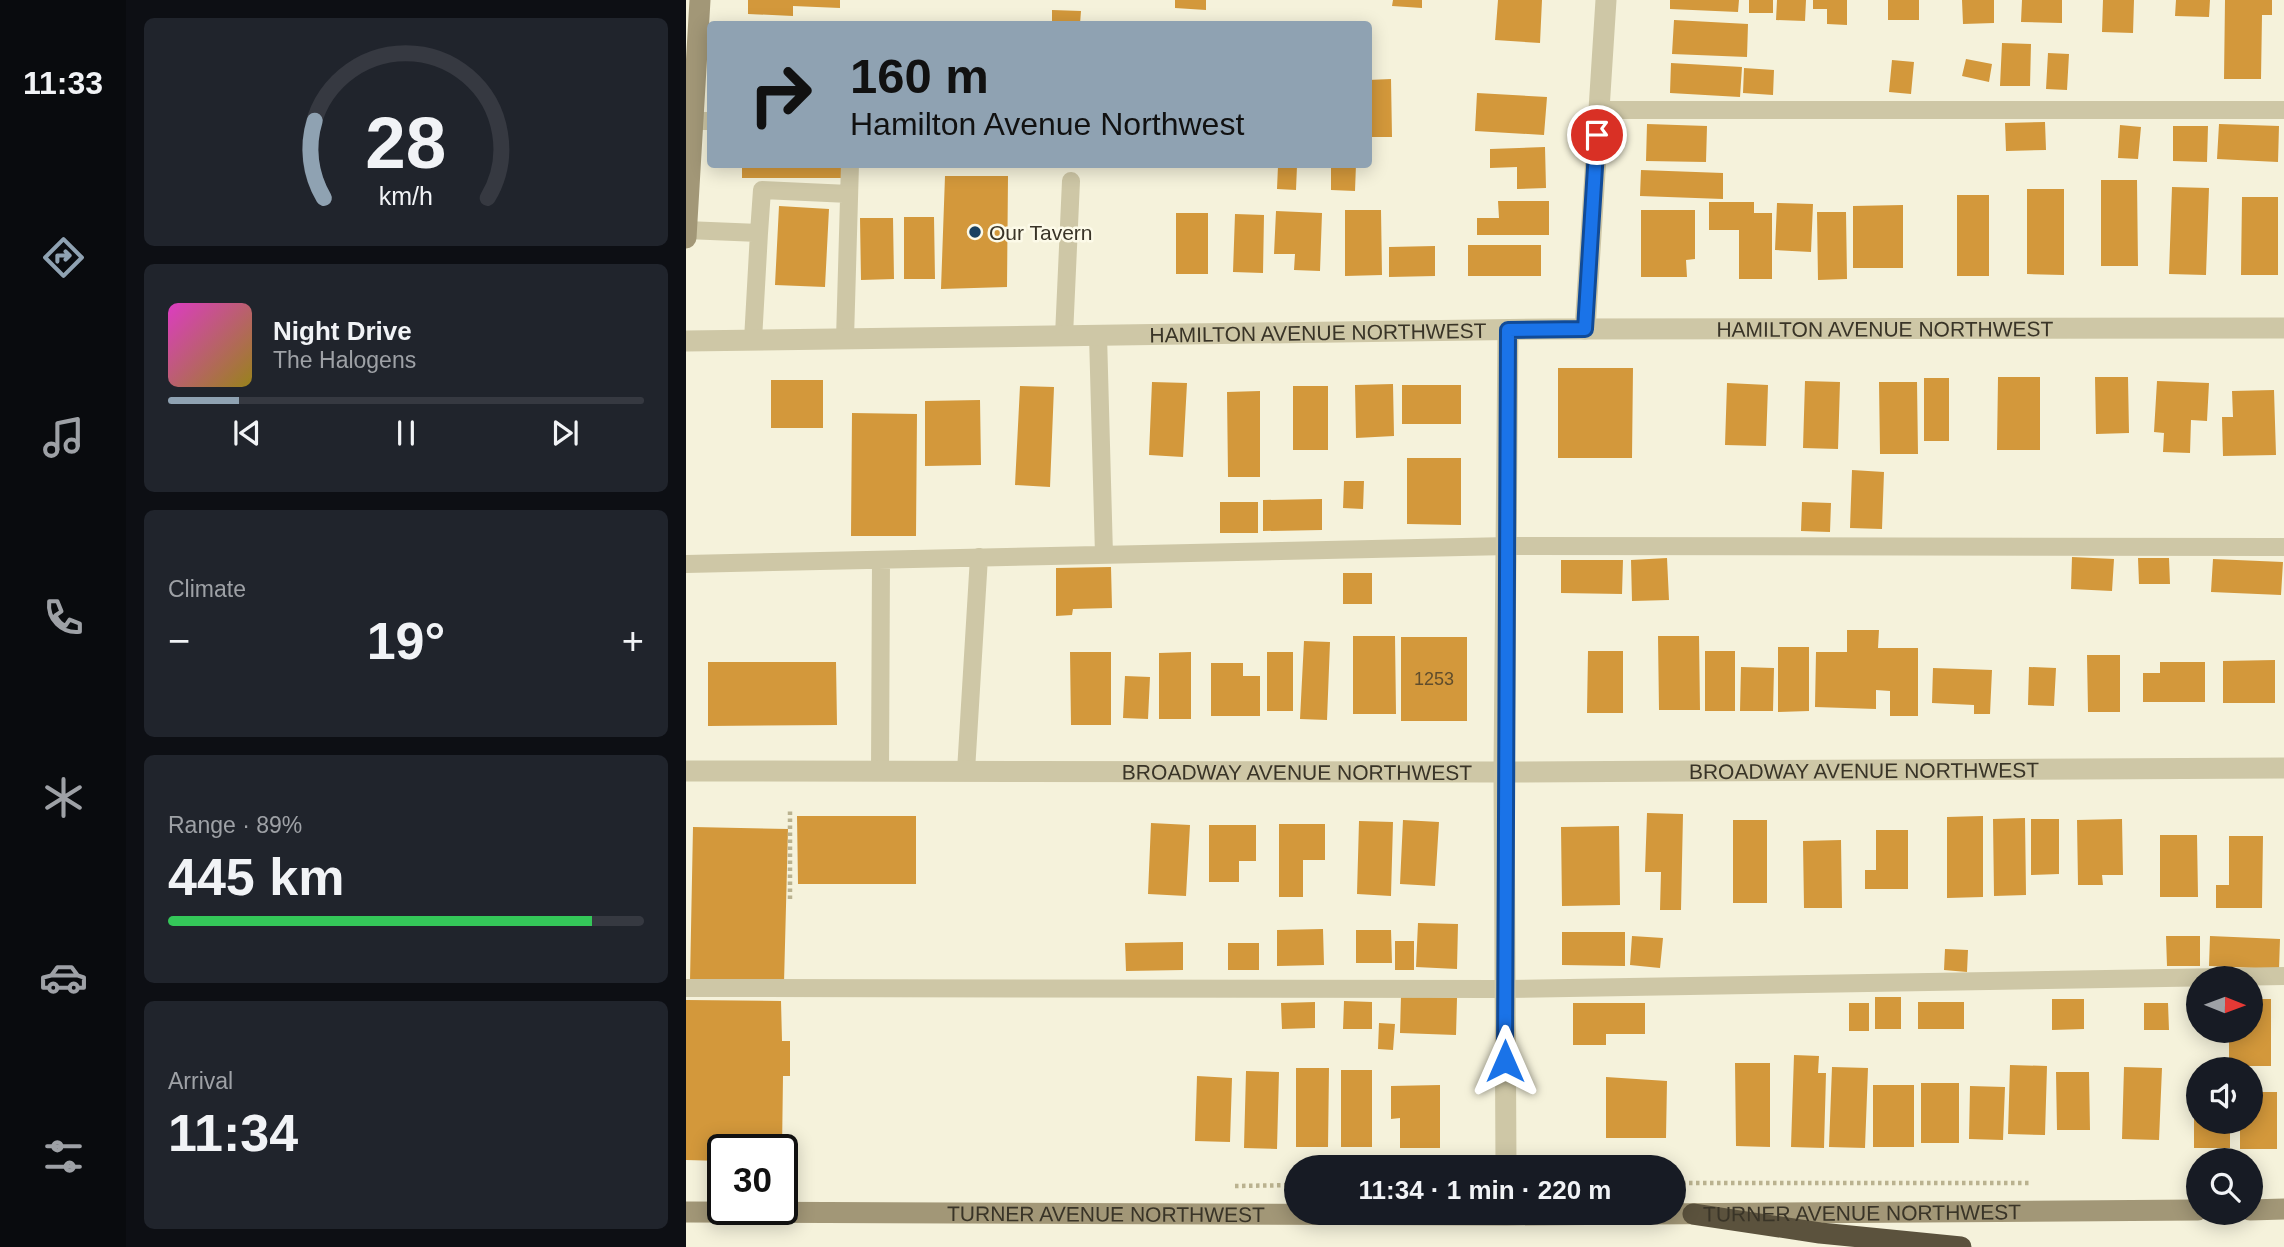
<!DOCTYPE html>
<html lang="en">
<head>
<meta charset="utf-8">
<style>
  body { margin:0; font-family:Helvetica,sans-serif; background:#20242c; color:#f1f3f6; height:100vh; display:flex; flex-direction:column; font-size:26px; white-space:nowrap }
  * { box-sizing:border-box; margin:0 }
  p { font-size:23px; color:#9ea1a6 }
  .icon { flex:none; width:38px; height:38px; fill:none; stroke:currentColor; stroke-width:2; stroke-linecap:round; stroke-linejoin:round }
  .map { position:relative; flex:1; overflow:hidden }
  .panel { display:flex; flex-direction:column; gap:18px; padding:18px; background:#0d0f14; width:560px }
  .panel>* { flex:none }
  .hud { position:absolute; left:21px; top:21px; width:665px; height:147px; border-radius:7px; box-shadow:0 4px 18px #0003; background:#8fa2b2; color:#111; overflow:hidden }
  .needle { width:46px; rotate:91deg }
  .fabs { position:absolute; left:1500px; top:966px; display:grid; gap:14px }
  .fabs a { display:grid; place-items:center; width:77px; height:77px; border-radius:50%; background:#171b24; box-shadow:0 4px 18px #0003; font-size:35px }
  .speed { position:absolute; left:21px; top:1134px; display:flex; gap:14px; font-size:35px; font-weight:700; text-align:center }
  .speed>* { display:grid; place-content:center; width:91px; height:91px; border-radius:50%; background:#171b24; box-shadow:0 4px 18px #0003; line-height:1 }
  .speed .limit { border:4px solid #111; border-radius:10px; background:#fff; color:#111 }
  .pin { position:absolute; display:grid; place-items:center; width:60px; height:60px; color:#fff; margin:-30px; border:4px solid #fff; border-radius:50%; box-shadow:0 2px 7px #0007 }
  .me { position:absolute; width:77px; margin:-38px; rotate:0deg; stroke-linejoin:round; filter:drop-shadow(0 0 5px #0008) }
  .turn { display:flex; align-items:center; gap:24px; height:147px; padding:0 28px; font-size:32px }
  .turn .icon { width:91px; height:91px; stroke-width:2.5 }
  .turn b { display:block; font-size:49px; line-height:60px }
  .big { font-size:52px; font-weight:700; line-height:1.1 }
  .panel .card { flex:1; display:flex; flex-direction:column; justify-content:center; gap:10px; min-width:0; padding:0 24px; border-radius:10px; background:#20242c }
  .panel .dial { align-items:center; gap:0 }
  .dial svg { height:182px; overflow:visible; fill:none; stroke:#363941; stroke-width:7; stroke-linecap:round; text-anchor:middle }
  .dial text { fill:#f1f3f6; stroke:none }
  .song { display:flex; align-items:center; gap:21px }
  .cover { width:84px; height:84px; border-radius:10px; background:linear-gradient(135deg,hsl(310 70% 55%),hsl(50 70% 35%)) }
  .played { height:7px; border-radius:4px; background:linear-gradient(90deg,#8fa2b2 15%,#363941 15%) }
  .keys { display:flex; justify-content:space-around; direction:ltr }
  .heat { display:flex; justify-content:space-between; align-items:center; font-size:38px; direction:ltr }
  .charge { height:10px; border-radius:5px; background:linear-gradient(90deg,#34c759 89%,#363941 0) }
  .trip { position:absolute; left:598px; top:1155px; width:402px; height:70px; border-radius:35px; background:#171b24; box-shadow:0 4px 18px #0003; font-weight:700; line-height:70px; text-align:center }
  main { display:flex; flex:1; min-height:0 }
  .dock { display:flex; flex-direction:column; width:126px; justify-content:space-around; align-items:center; background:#090b0e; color:#9ea1a6 }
  .dock .icon { width:49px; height:49px }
  .dock .active { color:#8fa2b2 }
  .dock b { font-size:32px; color:#f1f3f6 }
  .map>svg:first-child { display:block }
</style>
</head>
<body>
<main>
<nav class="dock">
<b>11:33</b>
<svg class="icon active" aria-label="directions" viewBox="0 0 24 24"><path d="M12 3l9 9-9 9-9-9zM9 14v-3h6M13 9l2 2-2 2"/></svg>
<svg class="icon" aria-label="music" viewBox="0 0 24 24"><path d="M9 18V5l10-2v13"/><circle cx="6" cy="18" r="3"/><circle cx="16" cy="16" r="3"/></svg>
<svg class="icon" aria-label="phone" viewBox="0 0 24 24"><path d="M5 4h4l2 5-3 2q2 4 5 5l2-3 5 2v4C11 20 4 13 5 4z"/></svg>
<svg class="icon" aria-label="climate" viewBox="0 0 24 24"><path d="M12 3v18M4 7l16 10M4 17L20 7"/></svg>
<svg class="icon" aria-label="car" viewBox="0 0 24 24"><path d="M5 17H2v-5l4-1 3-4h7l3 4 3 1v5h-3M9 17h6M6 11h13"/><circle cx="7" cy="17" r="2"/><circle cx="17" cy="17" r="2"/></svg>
<svg class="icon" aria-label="filters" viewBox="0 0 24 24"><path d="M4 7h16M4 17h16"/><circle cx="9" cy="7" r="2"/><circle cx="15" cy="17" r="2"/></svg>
</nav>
<section class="panel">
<div class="card dial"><svg viewBox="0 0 100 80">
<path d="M14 69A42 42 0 1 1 86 69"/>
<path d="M14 69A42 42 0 0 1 10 35" stroke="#8fa2b2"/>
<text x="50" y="56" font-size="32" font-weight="700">28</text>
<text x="50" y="72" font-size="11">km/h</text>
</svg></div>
<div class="card">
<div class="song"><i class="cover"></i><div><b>Night Drive</b><p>The Halogens</p></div></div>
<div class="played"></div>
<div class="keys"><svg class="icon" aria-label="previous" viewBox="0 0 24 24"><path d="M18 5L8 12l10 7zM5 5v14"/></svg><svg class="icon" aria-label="pause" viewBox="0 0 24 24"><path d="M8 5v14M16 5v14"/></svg><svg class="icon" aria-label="next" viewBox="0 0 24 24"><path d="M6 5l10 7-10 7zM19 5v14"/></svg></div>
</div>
<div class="card"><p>Climate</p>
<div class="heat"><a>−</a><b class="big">19°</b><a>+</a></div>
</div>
<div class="card"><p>Range · 89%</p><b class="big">445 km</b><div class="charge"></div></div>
<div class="card"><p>Arrival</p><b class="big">11:34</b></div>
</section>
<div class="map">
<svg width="1598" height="1247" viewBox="0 0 1598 1247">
  <rect width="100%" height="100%" fill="#f5f2db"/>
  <path fill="#d3983b" d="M62 0H154V8L107 6V16L62 14Z
    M489 0H520V10L489 8Z
    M707 0H736V8L706 6Z
    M812 0H856L854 43 809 40Z
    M984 0H1053L1052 12 984 9Z
    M1063 0H1087V13H1063Z
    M1091 0H1120L1119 21 1090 20Z
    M1127 0H1161V25L1141 24V9H1127Z
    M1202 0H1233V20H1202Z
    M1276 0H1308V23L1277 24Z
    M1336 0H1376V23L1335 22Z
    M1417 0H1448L1447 33 1416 32Z
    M1490 0H1524L1523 17 1489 16Z
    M1539 0H1586V15H1576L1575 79H1538Z
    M366 10 395 11 394 24H366Z
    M988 20 1062 24 1061 57 986 54Z
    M1316 43 1345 44 1344 86H1314Z
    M1362 53 1383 54 1381 90 1360 89Z
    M1280 59 1306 64 1303 82 1276 76Z
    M1206 60 1228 62 1225 94 1203 92Z
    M985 63 1056 67 1054 97 984 93Z
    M1058 68 1088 70 1087 95 1057 93Z
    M705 79 706 137H682V80Z
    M791 93 861 97 858 135 789 131Z
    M1359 122 1360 150 1320 151 1319 123Z
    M961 124 1021 126 1020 162 960 161Z
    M1533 124 1593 126 1592 162 1531 159Z
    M1434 125 1455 127 1452 159 1432 158Z
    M1487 126H1522L1521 162 1487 161Z
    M859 147 860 188 831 189V167L804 168V149Z
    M56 164H159V178H56Z
    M645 164H670L669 191 645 190Z
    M592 166H611L610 190 591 189Z
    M955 170 1037 173V199L954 196Z
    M259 176H322L321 287 255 289Z
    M1415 180H1451L1452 266H1415Z
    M1486 187 1523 188 1520 275 1483 274Z
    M1341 189H1378V275L1341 274Z
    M1271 195H1303V276H1271Z
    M1556 197H1592V275H1555Z
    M812 201H863V235H791V218H813Z
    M1023 202H1068V213H1086V279H1053V230H1023Z
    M1091 203 1127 204 1125 252 1089 250Z
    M1217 205V268H1167V206Z
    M93 206 143 209 139 287 89 285Z
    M659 210H695L696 275 659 276Z
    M955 210H1009V259L1000 260 1001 277H955Z
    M590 211 636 213 634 271 608 270 609 254H588Z
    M1131 212H1160L1161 279 1132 280Z
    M490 213H522V274H490Z
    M549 214 578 215 577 273 547 272Z
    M218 217H248L249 279H218Z
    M174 218H207L208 279 175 280Z
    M782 245H855V276H782Z
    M749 246V276L703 277V247Z
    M872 368H947L946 458H872Z
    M1312 377H1354V450H1311Z
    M1409 377H1442L1443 433 1410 434Z
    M1238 378H1263V441H1238Z
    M85 380H137V428H85Z
    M1119 381 1154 382 1152 449 1117 448Z
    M1471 381 1523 383 1521 421 1505 420 1504 453 1477 452 1478 433 1468 432Z
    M466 382 501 383 497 457 463 455Z
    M1193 382H1231L1232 454H1194Z
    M1041 383 1082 385 1080 446 1039 445Z
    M707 384 708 436 670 438 669 385Z
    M716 385H775V424H716Z
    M334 386 368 387 364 487 329 485Z
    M607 386H642V450H607Z
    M1588 390 1590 455 1537 456 1536 417H1547L1546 391Z
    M574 391V477H542L541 392Z
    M294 400 295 465 239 466V401Z
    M166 413 231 414 230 536H165Z
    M721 458H775V525L721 524Z
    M1166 470 1198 472 1196 529 1164 528Z
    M658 481H678L677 509 657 508Z
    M636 499V530L577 531V500Z
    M534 502H572V533H534Z
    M1116 502 1145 503 1144 532 1115 531Z
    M1386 557 1428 559 1426 591 1385 589Z
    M981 558 983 600 946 601 945 560Z
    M1452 558H1483L1484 584H1453Z
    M1527 559 1597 562 1595 595 1525 592Z
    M875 560H937L936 594 875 593Z
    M425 567 426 608 387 609 386 615 370 616V568Z
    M657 573H686V604H657Z
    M1161 630H1193L1192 648H1232V716H1204V691L1190 690V709L1129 707 1130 652H1161Z
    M667 636H709L710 714H667Z
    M972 636H1013L1014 710H973Z
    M715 637H781V721H715Z
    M618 641 644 642 641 720 614 719Z
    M1092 647H1123V711L1092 712Z
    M902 651H937V713H901Z
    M1019 651H1049V711H1019Z
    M384 652H425V725H385Z
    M505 652V719H473V653Z
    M581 652H607V711H581Z
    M1401 655H1434V712H1402Z
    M1589 660V703H1537V661Z
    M22 662H150L151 725 22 726Z
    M1474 662H1519V702H1457V673H1474Z
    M525 663H557V676H574V716H525Z
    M1055 667 1088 668 1087 711H1054Z
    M1343 667 1370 668 1368 706 1342 705Z
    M1247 668 1306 670 1304 714H1288V705L1246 703Z
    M439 676 464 677 462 719 437 718Z
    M961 813 997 814 995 910H974L975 872H959Z
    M111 816H230V884H112Z
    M1297 816V897L1261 898V817Z
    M1339 818 1340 895 1308 896 1307 819Z
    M1345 819H1373V874L1345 875Z
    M1436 819 1437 875H1416L1417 885H1392L1391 820Z
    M717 820 753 822 749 886 714 884Z
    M1047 820H1081V903H1047Z
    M673 821 707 822 705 896 671 894Z
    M465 823 504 825 500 896 462 894Z
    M593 824H639V860H617V897H593Z
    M523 825H570V861H553V882H523Z
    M933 826 934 905 876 906 875 827Z
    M7 827 102 829 98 983 4 981Z
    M1190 830H1222V889H1179V870H1190Z
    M1474 835H1511L1512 897H1474Z
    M1543 836H1577L1576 908H1530V885H1543Z
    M1155 840 1156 908H1118L1117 841Z
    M732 923 772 924 771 969 730 967Z
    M637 929 638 965 591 966V930Z
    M670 930H705L706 963H670Z
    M876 932H939V966L876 965Z
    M946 936 977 938 974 968 944 965Z
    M1480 936H1514V966H1481Z
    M1524 936 1594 939 1593 969 1523 966Z
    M709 941H728V970H709Z
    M497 942V970L440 971 439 943Z
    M542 943H573V970H542Z
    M1259 949 1282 950 1281 972 1258 970Z
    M715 996 771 998 770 1035 714 1033Z
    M1189 997H1215V1029H1189Z
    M1366 999H1398V1029L1366 1030Z
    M1564 999H1585V1066H1543V1031H1564Z
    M0 1000 95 1001 96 1041H104V1076H97L96 1150H37V1161L0 1160Z
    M658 1001 686 1002V1029H657Z
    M629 1002V1028L596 1029 595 1003Z
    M1232 1002H1278V1029H1232Z
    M887 1003H959V1034H920V1045H887Z
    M1163 1003H1183V1031H1163Z
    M1458 1003H1482L1483 1030H1458Z
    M693 1023 709 1024 707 1050 692 1049Z
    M1108 1055 1133 1056 1132 1073H1140L1138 1148 1105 1147Z
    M1049 1063H1084V1147L1050 1146Z
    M1324 1065 1361 1066 1359 1135 1322 1134Z
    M1146 1067 1182 1068 1179 1148 1143 1147Z
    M1438 1067 1476 1068 1473 1140 1436 1139Z
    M610 1068H643L642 1147H610Z
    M655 1070H686V1147H655Z
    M560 1071 593 1072 591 1149 558 1148Z
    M1370 1072H1403L1404 1130H1371Z
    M511 1076 546 1078 544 1142 509 1141Z
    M920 1077 981 1081 980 1138H920Z
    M1235 1083H1273V1143H1235Z
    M754 1085V1148H714V1118L705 1119V1086Z
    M1187 1085H1228V1147H1187Z
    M1284 1086 1319 1087 1317 1140 1283 1139Z
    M1564 1092H1591V1149H1554V1122H1564Z
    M1508 1096H1512V1122H1544V1148H1508Z"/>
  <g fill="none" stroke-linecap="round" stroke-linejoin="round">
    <path stroke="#bab28f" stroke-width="4.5" stroke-dasharray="3.5 3.5" stroke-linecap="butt" d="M104 899V811
      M989 1183H1343
      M549 1186 611 1185"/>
    <path stroke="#cec7a6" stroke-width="18" d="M913 110H1598
      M7 121H24
      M0 230 73 233 67 340
      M73 233 76 190 163 194
      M412 335 418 555
      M378 336 385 181
      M159 339 164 164
      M0 564 822 546 1598 547
      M194 771 195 560
      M280 771 293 557
      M0 988 819 989 1598 976"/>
    <g stroke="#cec7a6" stroke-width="21">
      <path d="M899 329 920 0"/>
      <path id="s1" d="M0 341 864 329 1598 328"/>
      <path id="s2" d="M0 771 818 772 1598 768"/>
      <path d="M820 1167 818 772 822 330"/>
    </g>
    <g stroke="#a29777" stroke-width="21">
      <path d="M0 238 14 0"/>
      <path d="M1564 1210 1598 1209"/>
      <path id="s3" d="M0 1212 821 1215 1512 1210"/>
    </g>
    <path stroke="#5b523d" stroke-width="21" d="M1007 1214 1134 1233 1275 1247"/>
  </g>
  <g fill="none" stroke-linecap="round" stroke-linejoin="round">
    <g stroke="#114b97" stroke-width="18">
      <path id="route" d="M819 1061 822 330 899 329 911 135"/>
    </g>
    <use href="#route" stroke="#1a73e8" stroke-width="12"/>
  </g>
  <circle fill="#184060" stroke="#fcfae8" stroke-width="2.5" cx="289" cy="232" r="7"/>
  <g text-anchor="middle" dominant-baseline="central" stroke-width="5" stroke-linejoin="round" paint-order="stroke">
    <g font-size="18" fill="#604d2c">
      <text x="748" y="679">1253</text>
    </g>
    <g font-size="21" fill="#393427" stroke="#fcfae8" text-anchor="start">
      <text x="303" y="232">Our Tavern</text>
    </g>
    <g font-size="21" fill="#393427" stroke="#fcfae8">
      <text stroke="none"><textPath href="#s1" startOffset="1199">HAMILTON AVENUE NORTHWEST</textPath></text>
      <text stroke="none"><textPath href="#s1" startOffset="632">HAMILTON AVENUE NORTHWEST</textPath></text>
      <text stroke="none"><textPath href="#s2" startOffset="1178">BROADWAY AVENUE NORTHWEST</textPath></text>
      <text stroke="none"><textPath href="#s2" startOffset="611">BROADWAY AVENUE NORTHWEST</textPath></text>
      <text stroke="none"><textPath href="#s3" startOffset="1176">TURNER AVENUE NORTHWEST</textPath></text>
      <text stroke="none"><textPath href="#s3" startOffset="420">TURNER AVENUE NORTHWEST</textPath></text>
    </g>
  </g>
</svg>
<div class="fabs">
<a><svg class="needle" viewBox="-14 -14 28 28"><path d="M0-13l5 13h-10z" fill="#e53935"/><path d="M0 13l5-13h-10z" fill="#9ea1a6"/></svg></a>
<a><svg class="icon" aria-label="sound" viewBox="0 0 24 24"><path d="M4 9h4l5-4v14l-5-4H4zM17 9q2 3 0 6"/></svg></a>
<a><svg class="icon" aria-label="search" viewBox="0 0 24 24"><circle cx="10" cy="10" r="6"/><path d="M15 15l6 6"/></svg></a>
</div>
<div class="speed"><div class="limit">30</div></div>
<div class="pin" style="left:911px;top:135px;background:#d93025"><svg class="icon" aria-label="arrive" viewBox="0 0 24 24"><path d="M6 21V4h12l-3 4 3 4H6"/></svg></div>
<svg class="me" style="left:819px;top:1061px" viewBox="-20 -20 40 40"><path d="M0-17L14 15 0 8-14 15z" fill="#1a73e8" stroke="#fff" stroke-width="4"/></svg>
<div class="trip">11:34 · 1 min · 220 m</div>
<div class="hud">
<div class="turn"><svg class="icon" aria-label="right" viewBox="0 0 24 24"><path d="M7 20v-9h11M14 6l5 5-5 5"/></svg><div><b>160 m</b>Hamilton Avenue Northwest</div></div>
</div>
</div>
</main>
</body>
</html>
